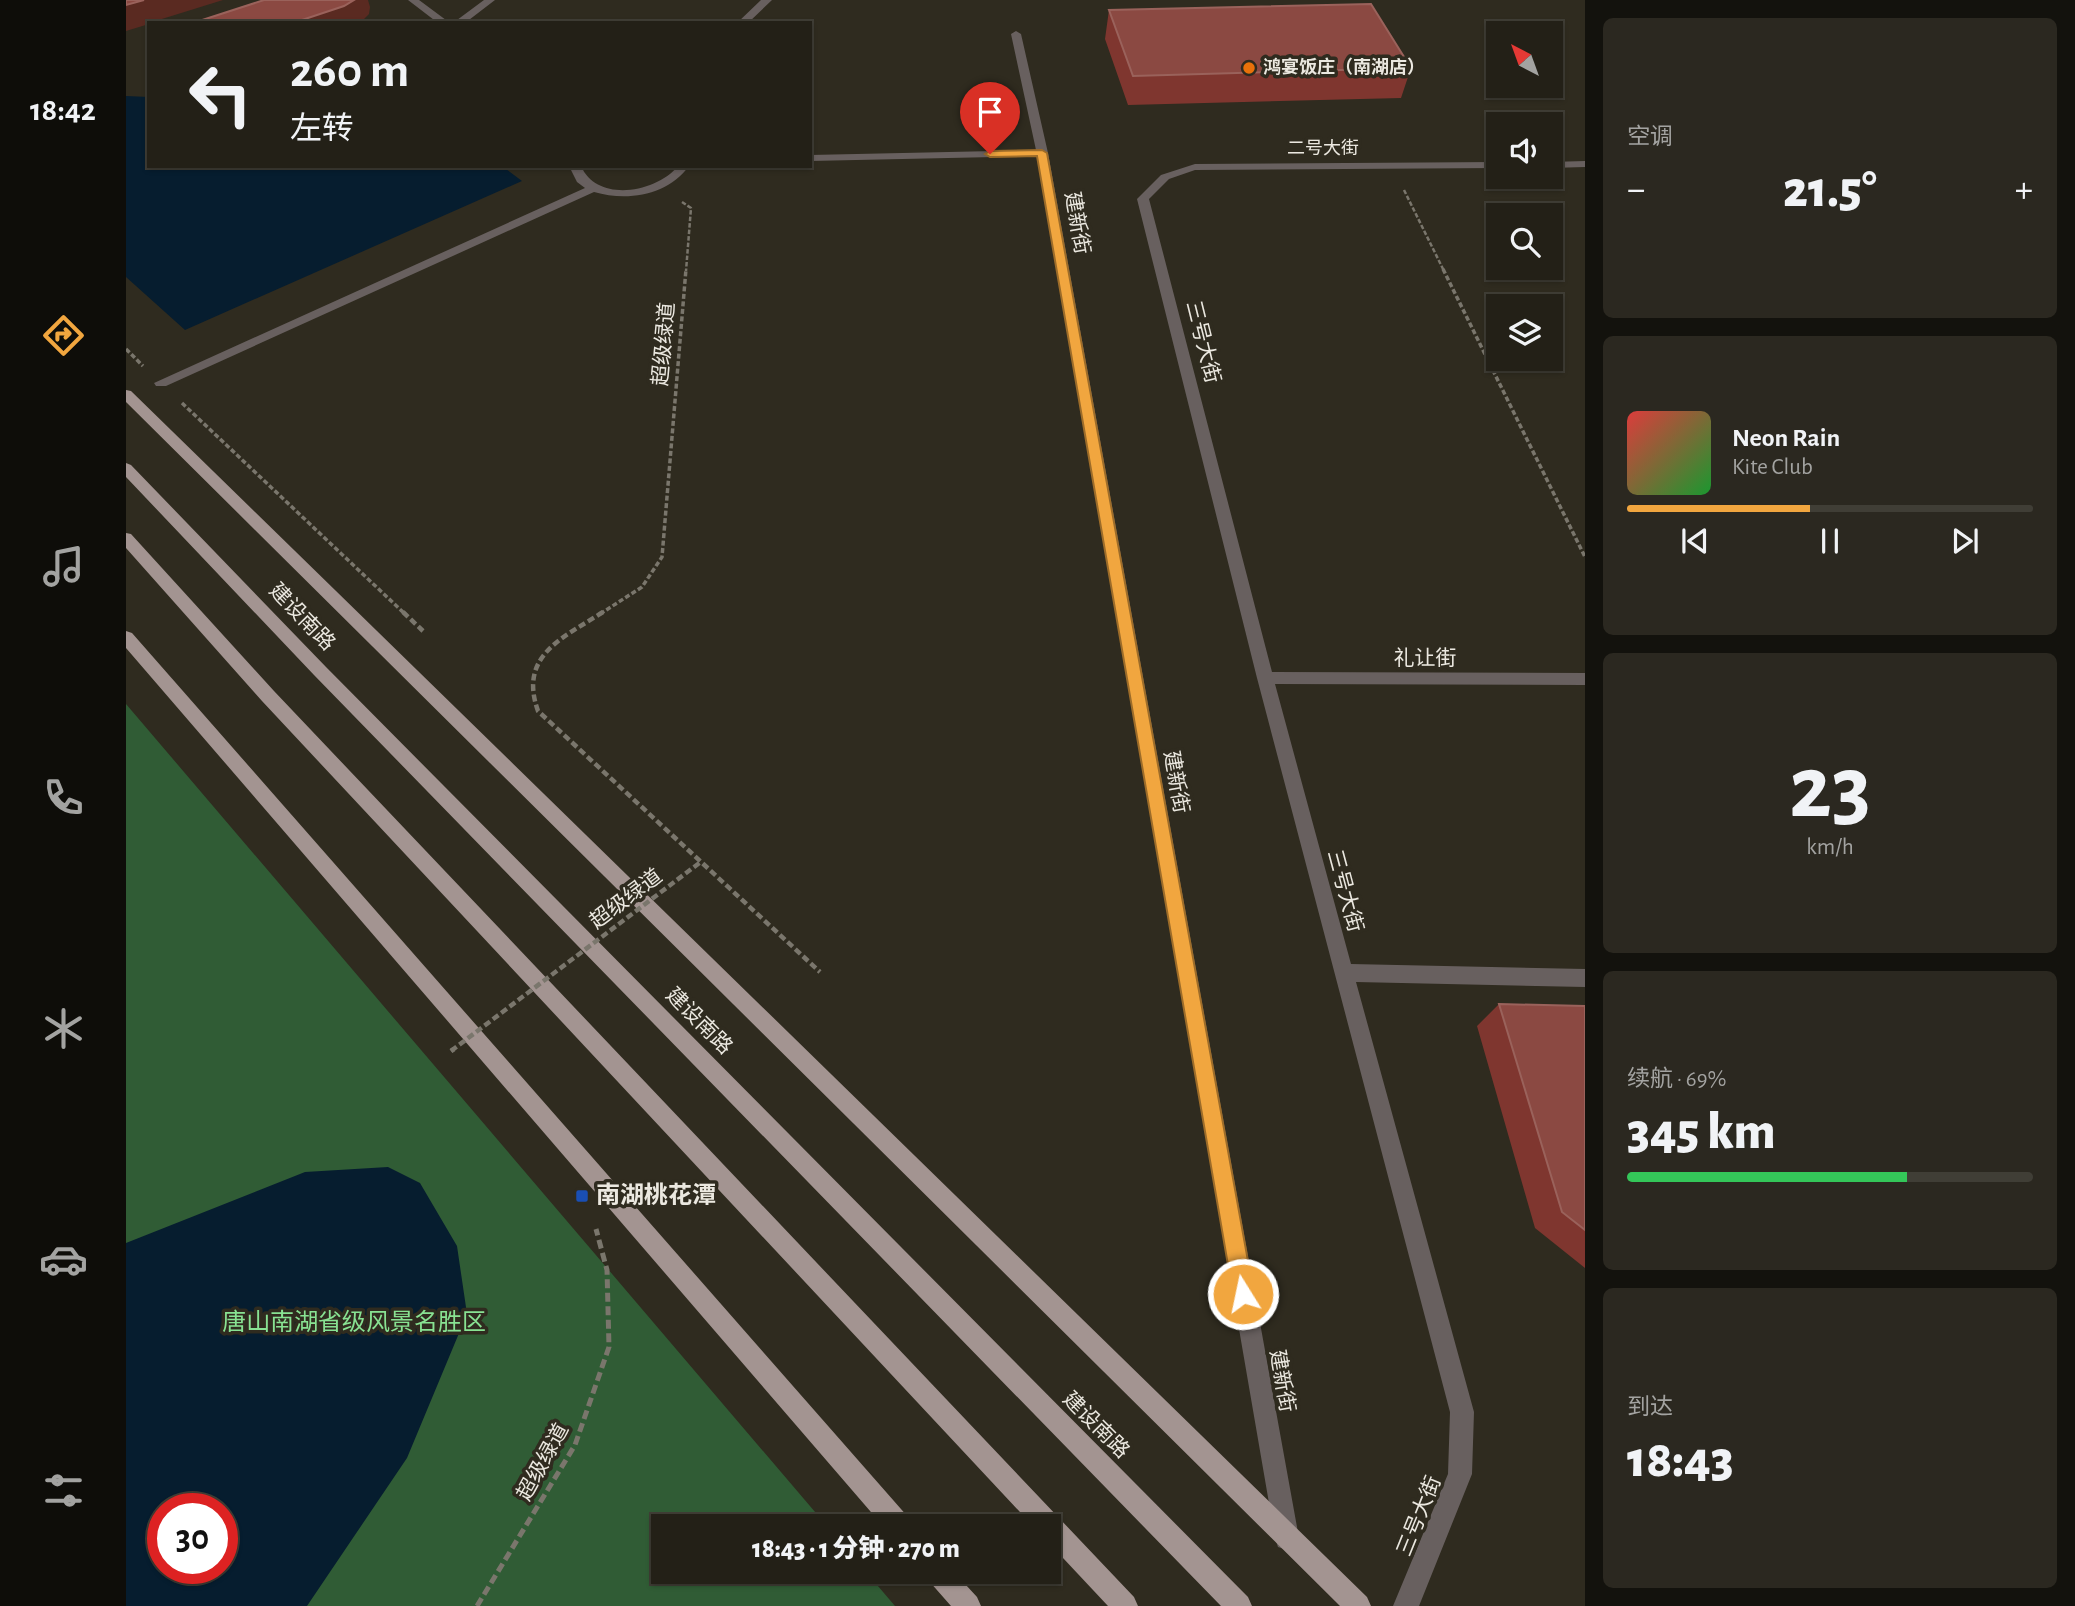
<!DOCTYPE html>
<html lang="zh">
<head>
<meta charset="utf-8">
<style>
  body { margin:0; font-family:"Alegreya Sans","Noto Sans SC",sans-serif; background:#2b2820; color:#f1f3f6; height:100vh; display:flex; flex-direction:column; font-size:26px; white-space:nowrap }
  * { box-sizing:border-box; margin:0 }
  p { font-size:23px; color:#a3a3a1 }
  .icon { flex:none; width:38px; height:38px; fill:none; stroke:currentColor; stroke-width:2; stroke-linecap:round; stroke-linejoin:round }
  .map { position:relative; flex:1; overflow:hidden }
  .panel { display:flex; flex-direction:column; gap:18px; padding:18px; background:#13120d; width:490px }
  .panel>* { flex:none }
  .banner { position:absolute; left:21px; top:21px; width:665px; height:147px; border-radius:0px; box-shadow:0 2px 5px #0004,0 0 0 2px #403e36; background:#232017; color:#f1f3f6; overflow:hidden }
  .needle { width:46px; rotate:319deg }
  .controls { position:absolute; left:1360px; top:21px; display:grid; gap:14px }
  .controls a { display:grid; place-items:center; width:77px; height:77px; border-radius:0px; background:#232017; box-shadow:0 2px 5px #0004,0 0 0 2px #403e36; font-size:35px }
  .speed { position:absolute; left:21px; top:1493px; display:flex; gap:14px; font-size:35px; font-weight:700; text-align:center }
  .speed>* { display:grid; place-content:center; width:91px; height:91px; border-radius:50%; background:#232017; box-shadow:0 2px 5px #0004,0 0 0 2px #403e36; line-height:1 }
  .speed .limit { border:10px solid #d22; background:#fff; color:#111 }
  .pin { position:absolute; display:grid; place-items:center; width:60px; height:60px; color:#fff; margin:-72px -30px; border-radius:50% 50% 50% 0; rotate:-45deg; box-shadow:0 0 7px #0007 }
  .pin .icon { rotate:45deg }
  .me { position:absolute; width:77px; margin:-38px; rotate:350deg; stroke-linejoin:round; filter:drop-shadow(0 0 5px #0008) }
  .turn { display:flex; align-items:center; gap:24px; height:147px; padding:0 28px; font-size:32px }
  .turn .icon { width:91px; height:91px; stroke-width:2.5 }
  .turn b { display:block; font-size:49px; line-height:60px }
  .big { font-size:52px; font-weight:800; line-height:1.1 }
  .panel .card { flex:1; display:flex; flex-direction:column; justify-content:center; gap:10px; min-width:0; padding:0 24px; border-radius:10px; background:#2b2820 }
  .panel .dial { align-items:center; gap:0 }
  .dial b { font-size:91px; line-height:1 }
  .song { display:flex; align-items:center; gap:21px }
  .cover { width:84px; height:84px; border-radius:10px; background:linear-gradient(135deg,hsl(0 70% 55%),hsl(130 70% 35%)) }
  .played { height:7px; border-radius:4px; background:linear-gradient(90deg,#f1a63f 45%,#403e36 45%) }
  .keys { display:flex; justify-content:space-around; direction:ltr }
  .heat { display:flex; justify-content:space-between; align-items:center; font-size:38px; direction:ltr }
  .charge { height:10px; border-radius:5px; background:linear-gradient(90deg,#34c759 69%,#403e36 0) }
  .trip { position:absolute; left:525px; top:1514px; width:410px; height:70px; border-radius:0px; background:#232017; box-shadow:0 2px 5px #0004,0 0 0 2px #403e36; font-weight:800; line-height:70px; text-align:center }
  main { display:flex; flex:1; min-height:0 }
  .tabs { display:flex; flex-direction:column; width:126px; justify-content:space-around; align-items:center; background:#0e0d09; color:#a3a3a1 }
  .tabs .icon { width:49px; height:49px }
  .tabs .current { color:#f1a63f }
  .tabs b { font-size:32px; color:#f1f3f6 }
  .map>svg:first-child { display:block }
</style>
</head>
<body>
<main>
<nav class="tabs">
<b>18:42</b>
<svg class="icon current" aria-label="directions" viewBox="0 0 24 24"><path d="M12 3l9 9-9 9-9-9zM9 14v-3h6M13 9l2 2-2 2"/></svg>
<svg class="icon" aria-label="music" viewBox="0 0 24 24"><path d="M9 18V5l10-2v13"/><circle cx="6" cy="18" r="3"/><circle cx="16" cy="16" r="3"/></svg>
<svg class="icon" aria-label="phone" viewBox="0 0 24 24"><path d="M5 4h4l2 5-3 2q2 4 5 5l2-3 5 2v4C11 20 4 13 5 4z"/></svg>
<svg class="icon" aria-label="climate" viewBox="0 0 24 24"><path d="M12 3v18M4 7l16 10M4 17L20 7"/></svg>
<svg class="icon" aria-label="car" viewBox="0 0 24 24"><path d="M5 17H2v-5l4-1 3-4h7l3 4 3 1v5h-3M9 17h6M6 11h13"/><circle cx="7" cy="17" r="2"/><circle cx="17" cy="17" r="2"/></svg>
<svg class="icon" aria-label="filters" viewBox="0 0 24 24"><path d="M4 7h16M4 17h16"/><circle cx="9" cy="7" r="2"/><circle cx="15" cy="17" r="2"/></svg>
</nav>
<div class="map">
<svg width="1459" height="1606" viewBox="0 0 1459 1606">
  <rect width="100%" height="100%" fill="#2f2b1f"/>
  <path fill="#305c35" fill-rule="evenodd" d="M0 704 701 1526H537V1572H740L769 1606H0ZM37 1508H96V1568H37Z"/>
  <path fill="#061d2f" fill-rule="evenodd" d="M0 96 23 97V166H376L396 181 59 330 0 277Z
    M262 1167 294 1183 331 1246 341 1314 281 1458 181 1606H0V1243L179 1172ZM37 1508H96V1568H37Z"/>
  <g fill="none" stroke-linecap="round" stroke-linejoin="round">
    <path stroke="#7a766c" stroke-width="2.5" stroke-dasharray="4.5 2" stroke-linecap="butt" d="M1278 190 1318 271
      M556 202 565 208 560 271"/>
    <path stroke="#7a766c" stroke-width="3.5" stroke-dasharray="5 2.5" stroke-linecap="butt" d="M1317 269 1459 557
      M0 349 17 366
      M56 403 279 614
      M474 614 516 587 536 557 560 269"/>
    <path stroke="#7a766c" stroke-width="4.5" stroke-dasharray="7 3.5" stroke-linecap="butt" d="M277 612 297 631
      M477 612C437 638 392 655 412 711L694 972"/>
    <path stroke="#7a766c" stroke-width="5" stroke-dasharray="9 4.5" stroke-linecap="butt" d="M351 1606 449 1445 483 1347 481 1270 470 1229"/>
    <path fill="#68605f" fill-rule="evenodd" d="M1459 161V167L1424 168V162Z
      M1372 162V168L1069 170 1043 179 1023 199 1146 672 1459 673V685L1149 684 1225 964 1459 969V987L1230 982 1348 1412 1346 1474 1293 1606H1267L1322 1474 1324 1412 1131 678 1011 199 1035 175 1069 164Z"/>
    <path fill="#68605f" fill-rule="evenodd" d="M282 0H293L324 23H312Z
      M358 0H369L339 23H327Z
      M635 0H646L622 23H611Z
      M890 31 895 34 922 153 1173 1538 1170 1547 1161 1550 1152 1547 1149 1538 911 156 684 161V155L910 150 885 34Z
      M443 166H455C471 203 530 193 552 166H563C542 195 502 202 468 192L40 386H30L28 383 459 188 451 182Z"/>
    <path fill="#a39491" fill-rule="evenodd" d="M0 390 5 391 1241 1597 1245 1606H1214L0 402Z
      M0 463 5 465 200 667 1122 1597 1126 1606H1095L188 675 0 477Z
      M0 533 5 534 148 691 1008 1597 1012 1606H982L922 1542V1526H907L136 701 0 548Z
      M0 631 6 633 782 1517 785 1526H757L0 648Z
      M799 1572H828L851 1597 855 1606H825L803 1581Z"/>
    <path stroke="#7a766c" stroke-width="4.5" stroke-dasharray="7 3.5" stroke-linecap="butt" d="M325 1051 576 861"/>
    <path stroke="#7a766c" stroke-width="5" stroke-dasharray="9 4.5" stroke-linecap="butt" d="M325 1051 328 1049"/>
  </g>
  <path fill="#7f362f" d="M983 10 1285 68 1275 98 1002 105 979 39Z
    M1373 1004 1459 1006V1268L1409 1228 1351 1026Z"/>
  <path fill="#5a2a21" d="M18 0H97L23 23V24L0 31V5Z
    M228 0H242L244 7 243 14 234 23H167Z"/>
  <path fill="#8b4942" stroke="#9a625b" stroke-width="2" d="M0 0H18L0 5Z
    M138 0H228L218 6 167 23H67Z
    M1245 4 1285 68 1007 76 983 10Z
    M1373 1004 1459 1006V1230L1436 1212Z"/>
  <path fill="#f1a63f" stroke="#9d6c29" stroke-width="2" d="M916 150 921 153 1128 1294 1125 1301 1117 1304 1110 1301 1107 1294 911 156 864 157 859 154 864 151Z"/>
  <circle fill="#e8710a" stroke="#2f2b1f" stroke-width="2.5" cx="1123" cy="68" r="7"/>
  <rect fill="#1a4fb4" stroke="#2f2b1f" stroke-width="2.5" x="449" y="1189" width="14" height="14" rx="3.5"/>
  <g text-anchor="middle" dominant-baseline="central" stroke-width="7" stroke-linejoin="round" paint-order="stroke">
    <g font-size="18" font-weight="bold" fill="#ebe8e0" stroke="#2f2b1f" text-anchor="start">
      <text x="1137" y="68">鸿宴饭庄（南湖店）</text>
    </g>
    <g font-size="18" fill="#ebe8e0" stroke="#2f2b1f">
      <text x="1197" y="149">二号大街</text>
    </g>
    <g font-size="21" fill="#ebe8e0" stroke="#2f2b1f">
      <text transform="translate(951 223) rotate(80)">建新街</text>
      <text transform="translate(1077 342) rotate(76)">三号大街</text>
      <text transform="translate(538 344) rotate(-85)">超级绿道</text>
      <text transform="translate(176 617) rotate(46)">建设南路</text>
      <text x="1299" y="658">礼让街</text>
      <text transform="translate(1050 782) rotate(80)">建新街</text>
      <text transform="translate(1219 891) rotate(75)">三号大街</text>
      <text transform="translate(500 899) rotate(-37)">超级绿道</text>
      <text transform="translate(573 1021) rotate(45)">建设南路</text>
      <text transform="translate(1156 1381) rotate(80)">建新街</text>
      <text transform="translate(970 1425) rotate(45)">建设南路</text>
      <text transform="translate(417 1462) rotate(-61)">超级绿道</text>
      <text transform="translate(1293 1516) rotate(-68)">三号大街</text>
    </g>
    <g font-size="24" font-weight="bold" fill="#ebe8e0" stroke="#2f2b1f" text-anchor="start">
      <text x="470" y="1196">南湖桃花潭</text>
    </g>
    <g font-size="24" fill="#88e292" stroke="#2f2b1f">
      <text x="228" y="1323">唐山南湖省级风景名胜区</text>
    </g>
  </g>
</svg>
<div class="controls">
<a><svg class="needle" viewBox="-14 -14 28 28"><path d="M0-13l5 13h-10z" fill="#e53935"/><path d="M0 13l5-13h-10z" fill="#a3a3a1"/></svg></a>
<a><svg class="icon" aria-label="sound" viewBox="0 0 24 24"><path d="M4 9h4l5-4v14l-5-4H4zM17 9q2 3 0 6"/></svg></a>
<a><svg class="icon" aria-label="search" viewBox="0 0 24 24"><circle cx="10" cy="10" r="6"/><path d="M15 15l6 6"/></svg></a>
<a><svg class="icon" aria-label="layers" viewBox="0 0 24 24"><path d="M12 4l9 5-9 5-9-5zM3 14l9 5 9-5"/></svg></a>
</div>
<div class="speed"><div class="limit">30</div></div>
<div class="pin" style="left:864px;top:154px;background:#d93025"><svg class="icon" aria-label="arrive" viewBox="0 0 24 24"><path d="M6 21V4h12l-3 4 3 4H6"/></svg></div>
<svg class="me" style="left:1117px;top:1294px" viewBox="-20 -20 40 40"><circle r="17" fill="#f1a63f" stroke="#fff" stroke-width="3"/><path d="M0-11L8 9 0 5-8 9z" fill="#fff"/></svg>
<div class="trip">18:43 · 1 分钟 · 270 m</div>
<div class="banner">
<div class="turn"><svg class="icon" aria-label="left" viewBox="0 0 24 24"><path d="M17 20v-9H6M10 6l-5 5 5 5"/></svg><div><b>260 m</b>左转</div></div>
</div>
</div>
<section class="panel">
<div class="card"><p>空调</p>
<div class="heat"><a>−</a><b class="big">21.5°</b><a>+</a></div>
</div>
<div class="card">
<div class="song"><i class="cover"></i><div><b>Neon Rain</b><p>Kite Club</p></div></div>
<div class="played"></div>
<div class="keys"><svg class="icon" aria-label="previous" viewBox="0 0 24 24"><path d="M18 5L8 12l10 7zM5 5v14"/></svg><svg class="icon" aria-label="pause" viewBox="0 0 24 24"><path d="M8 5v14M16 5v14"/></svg><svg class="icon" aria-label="next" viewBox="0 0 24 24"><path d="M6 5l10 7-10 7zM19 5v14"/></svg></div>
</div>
<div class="card dial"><b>23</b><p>km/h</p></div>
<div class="card"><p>续航 · 69%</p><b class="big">345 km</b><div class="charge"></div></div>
<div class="card"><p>到达</p><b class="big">18:43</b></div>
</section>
</main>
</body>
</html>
